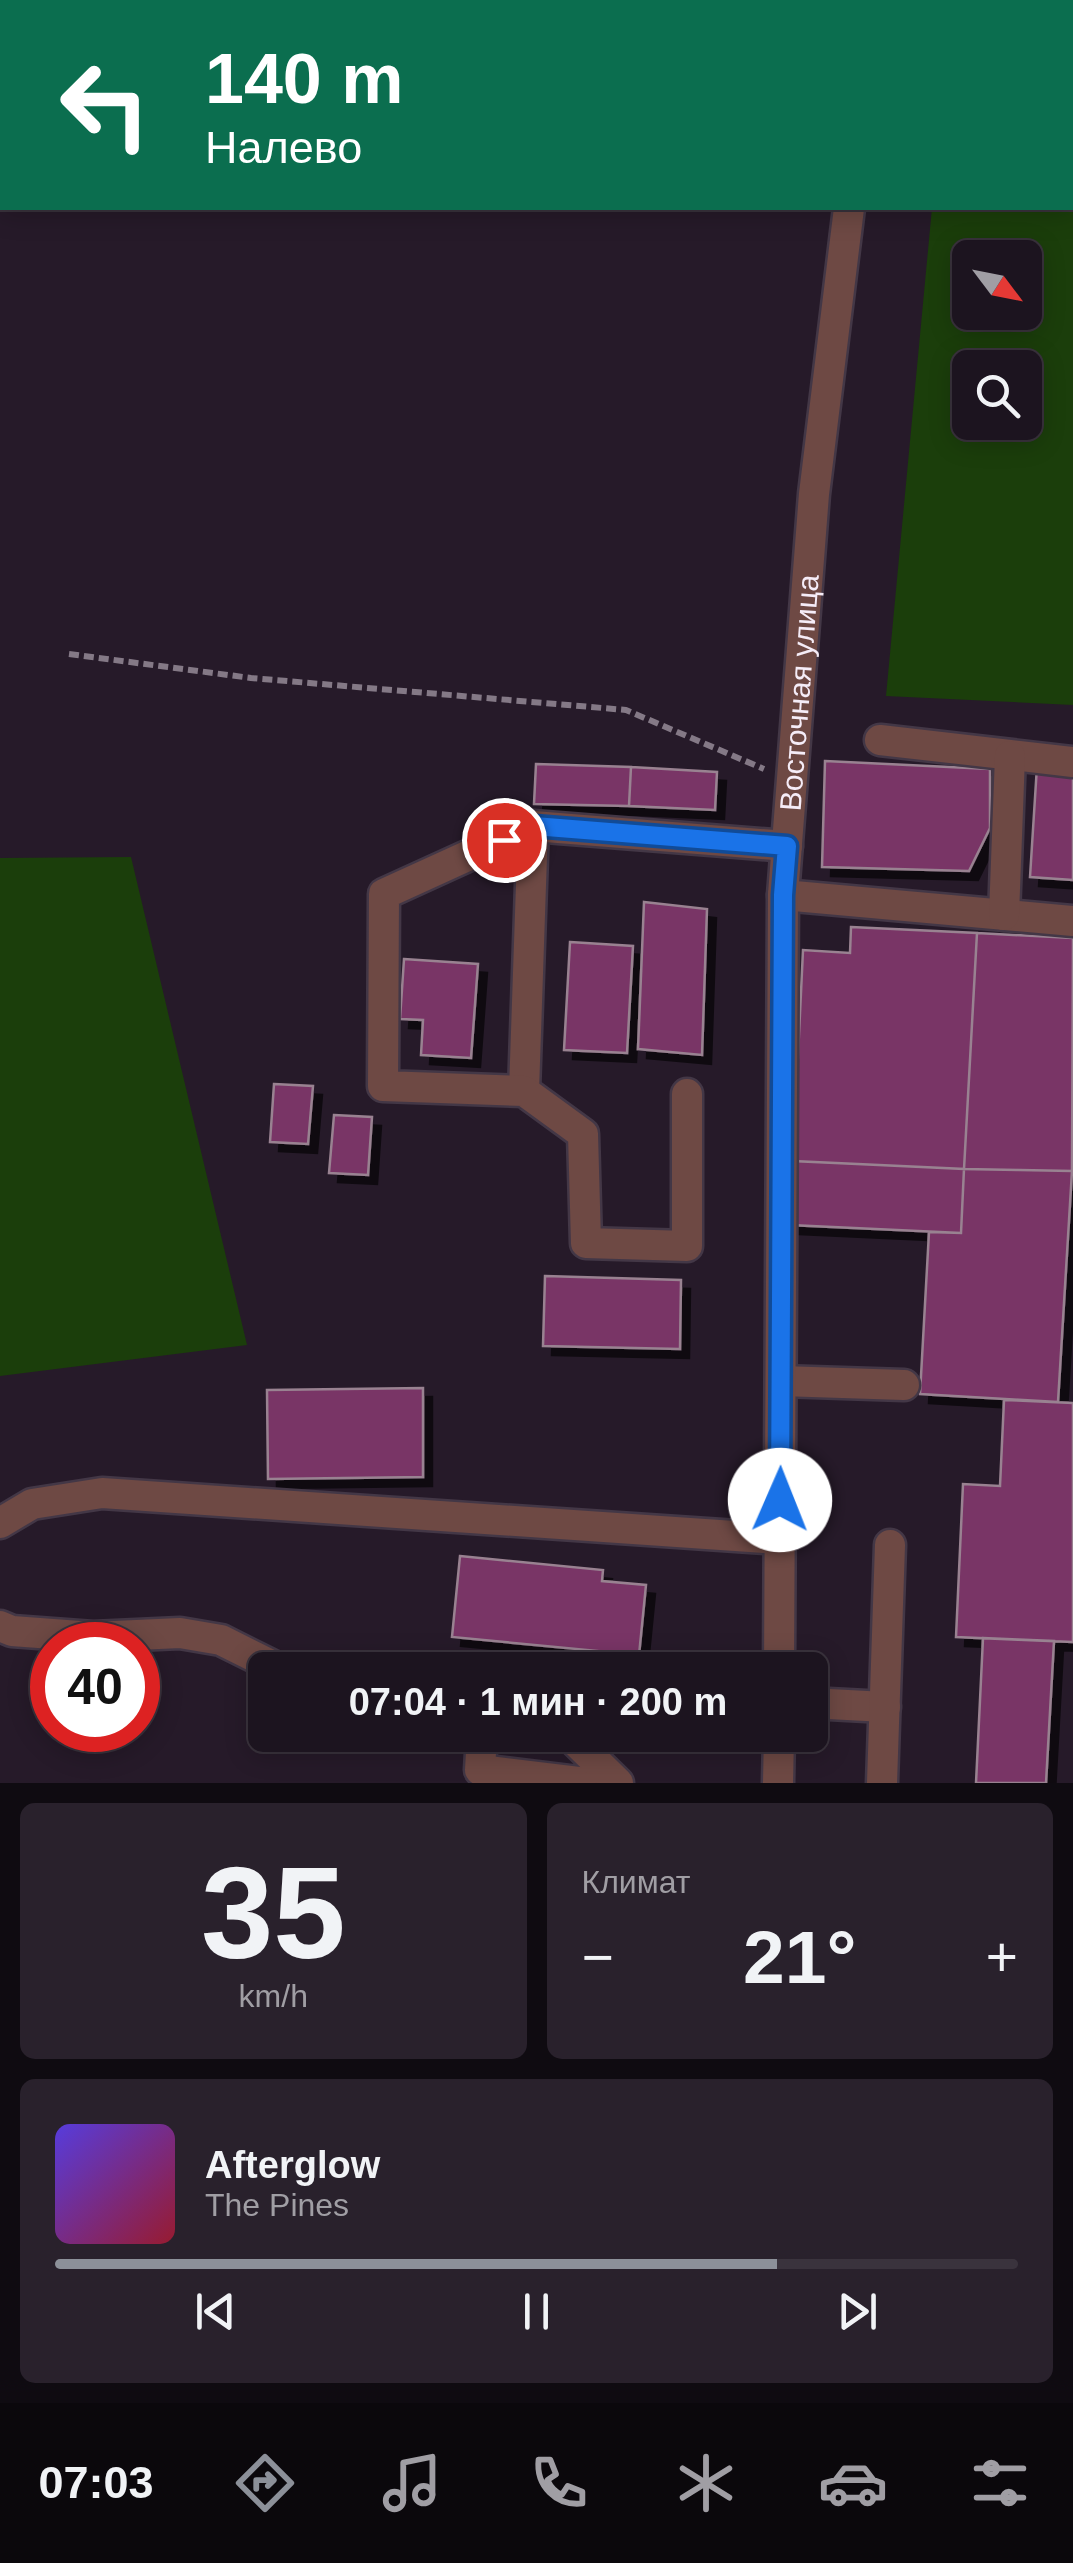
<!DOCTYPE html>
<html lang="ru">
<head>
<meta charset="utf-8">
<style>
  body { margin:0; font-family:Helvetica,sans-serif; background:#29212c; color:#f1f3f6; height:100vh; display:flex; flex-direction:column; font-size:38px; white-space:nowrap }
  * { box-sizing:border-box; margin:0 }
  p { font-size:32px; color:#a09ea4 }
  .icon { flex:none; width:55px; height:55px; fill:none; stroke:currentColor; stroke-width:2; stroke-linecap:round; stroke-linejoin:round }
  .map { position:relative; height:1783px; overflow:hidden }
  .sheet { display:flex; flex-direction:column; gap:20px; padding:20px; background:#0f0b11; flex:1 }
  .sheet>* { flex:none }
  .hud { position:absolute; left:0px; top:0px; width:1075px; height:210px; box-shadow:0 5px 25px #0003,0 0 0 2px #3a333d; background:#0b6e4f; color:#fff; overflow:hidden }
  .needle { width:65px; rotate:122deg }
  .buttons { position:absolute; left:952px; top:240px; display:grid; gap:20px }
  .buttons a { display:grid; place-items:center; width:90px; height:90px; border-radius:15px; background:#1c141f; box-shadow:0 5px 25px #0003,0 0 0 2px #3a333d; font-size:50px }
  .speed { position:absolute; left:30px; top:1622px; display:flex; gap:20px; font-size:50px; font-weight:700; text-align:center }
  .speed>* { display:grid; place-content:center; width:130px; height:130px; border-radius:50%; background:#1c141f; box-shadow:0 5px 25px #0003,0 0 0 2px #3a333d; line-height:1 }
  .speed .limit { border:15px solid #d22; background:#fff; color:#111 }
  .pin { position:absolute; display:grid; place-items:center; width:85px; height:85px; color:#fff; margin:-42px; border:5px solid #fff; border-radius:50%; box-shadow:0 2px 10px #0007 }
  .me { position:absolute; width:110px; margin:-55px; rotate:1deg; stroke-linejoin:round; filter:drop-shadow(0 0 8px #0008) }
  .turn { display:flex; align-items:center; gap:35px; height:210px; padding:0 40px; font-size:45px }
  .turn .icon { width:130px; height:130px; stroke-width:2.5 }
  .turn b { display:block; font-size:70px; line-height:85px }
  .big { font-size:75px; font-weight:700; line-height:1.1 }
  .sheet .widget { flex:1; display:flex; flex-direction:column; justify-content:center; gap:15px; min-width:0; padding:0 35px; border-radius:15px; background:#29212c }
  .sheet .dial { align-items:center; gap:0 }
  .dial b { font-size:130px; line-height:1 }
  .song { display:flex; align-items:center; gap:30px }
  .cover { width:120px; height:120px; border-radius:15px; background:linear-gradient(135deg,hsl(250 70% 55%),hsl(350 70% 35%)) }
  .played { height:10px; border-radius:5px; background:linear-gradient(90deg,#8c9099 75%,#3a333d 75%) }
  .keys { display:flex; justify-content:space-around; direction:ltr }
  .heat { display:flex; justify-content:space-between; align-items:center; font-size:55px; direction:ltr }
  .sheet .tiles { flex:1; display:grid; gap:20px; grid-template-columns:1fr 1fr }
  .widget:last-child { grid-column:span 2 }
  .trip { position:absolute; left:248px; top:1652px; width:580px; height:100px; border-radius:15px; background:#1c141f; box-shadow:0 5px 25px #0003,0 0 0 2px #3a333d; font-weight:700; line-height:100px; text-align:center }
  .menu { display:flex; height:160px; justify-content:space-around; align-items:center; background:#0b080c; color:#a09ea4 }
  .menu .icon { width:70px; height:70px }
  .menu .current { color:#8c9099 }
  .menu b { font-size:45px; color:#f1f3f6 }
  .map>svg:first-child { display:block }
</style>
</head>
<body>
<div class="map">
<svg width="1073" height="1783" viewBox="0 0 1073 1783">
  <defs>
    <filter id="shadow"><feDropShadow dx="9" dy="9" stdDeviation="0" flood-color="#0009"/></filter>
  </defs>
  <rect width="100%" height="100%" fill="#261a29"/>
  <path fill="#1b3e0b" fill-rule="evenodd" d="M951 0H1073V705L886 696 932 208H1072V2ZM970 258H1025V312H970ZM970 368H1025V422H970Z
    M131 857 247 1345 0 1376V858Z"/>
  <path fill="#793566" stroke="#998291" stroke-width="2.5" filter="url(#shadow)" d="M232 0H389V2Z
    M825 761 990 769V828L969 871 822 867Z
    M536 764 631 767 629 806 534 804Z
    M1037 766 1073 768V880L1030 877Z
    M631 767 717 772 715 810 629 806Z
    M644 902 707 909 702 1055 638 1049Z
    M851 927 977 933 964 1169 793 1161 803 950 850 953Z
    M977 933 1073 938 1072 1171 964 1169Z
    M570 942 633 946 627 1053 564 1050Z
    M404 959 478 964 471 1058 421 1055 423 1020 400 1019Z
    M274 1084 313 1086 308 1144 270 1142Z
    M334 1115 372 1117 368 1175 329 1173Z
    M793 1161 964 1169 961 1233 790 1225Z
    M964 1169 1072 1171 1058 1402 920 1394 929 1232 961 1233Z
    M545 1276 681 1280 680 1349 543 1346Z
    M423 1388V1477L268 1479 267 1390Z
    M1004 1400 1073 1403V1642L956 1637 963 1484 1000 1486Z
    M460 1556 603 1570 602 1581 646 1585 639 1655 452 1637Z
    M983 1638 1054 1641 1046 1783H976Z
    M640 1657 694 1661 693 1670H639Z
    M635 1735H688V1742L634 1738Z"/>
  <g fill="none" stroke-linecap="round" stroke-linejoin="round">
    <g stroke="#433746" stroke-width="35">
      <g id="minor">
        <path d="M438 2V0"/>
        <path d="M879 2 880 0"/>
        <path d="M880 740 1073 762"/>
        <path d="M783 895 1073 921"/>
        <path d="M1004 915 1010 756"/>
        <path d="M524 1091 533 826"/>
        <path d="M687 1094V1246L586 1243 583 1134 524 1091 383 1086 384 894 533 826 787 846"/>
        <path d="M781 1381 904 1385"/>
        <path d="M0 1523 32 1504 102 1493 780 1539"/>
        <path d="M0 1626 12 1631 93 1637 180 1633 221 1640 281 1670"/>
        <path id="s1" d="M779 1670 783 895 814 494 849 208"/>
        <path d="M810 1703 885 1707"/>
        <path d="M482 1735 480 1770 587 1783"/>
        <path d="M569 1735 618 1783"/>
        <path d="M778 1783 779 1735"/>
        <path d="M882 1783 890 1545"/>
      </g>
    </g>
    <path stroke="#847986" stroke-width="6" stroke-dasharray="10 5" stroke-linecap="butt" d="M69 654 251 678 626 710 764 769"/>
    <use href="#minor" stroke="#6e4944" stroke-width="30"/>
  </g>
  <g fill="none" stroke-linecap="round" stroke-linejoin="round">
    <g stroke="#114b97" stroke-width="25">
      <path id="route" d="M504 840 534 826 787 846 783 895 780 1500"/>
    </g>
    <use href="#route" stroke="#1a73e8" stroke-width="18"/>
  </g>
  <g text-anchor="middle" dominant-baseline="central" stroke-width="10" stroke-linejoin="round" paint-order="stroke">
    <g font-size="30" fill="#f5ecf7" stroke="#0c070d">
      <text stroke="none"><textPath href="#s1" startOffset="978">Восточная улица</textPath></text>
    </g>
  </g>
</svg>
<div class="buttons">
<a><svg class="needle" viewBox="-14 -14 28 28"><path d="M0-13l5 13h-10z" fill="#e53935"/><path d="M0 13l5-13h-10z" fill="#a09ea4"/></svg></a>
<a><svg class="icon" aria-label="search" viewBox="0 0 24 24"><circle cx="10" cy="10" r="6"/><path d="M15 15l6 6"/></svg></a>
</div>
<div class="speed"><div class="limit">40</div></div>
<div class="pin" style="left:504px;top:840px;background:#d93025"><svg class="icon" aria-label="arrive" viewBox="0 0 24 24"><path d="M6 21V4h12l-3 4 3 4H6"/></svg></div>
<svg class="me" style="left:780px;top:1500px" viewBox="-20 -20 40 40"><circle r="19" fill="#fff"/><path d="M0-13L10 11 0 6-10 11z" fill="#1a73e8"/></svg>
<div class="trip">07:04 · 1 мин · 200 m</div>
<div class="hud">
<div class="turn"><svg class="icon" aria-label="left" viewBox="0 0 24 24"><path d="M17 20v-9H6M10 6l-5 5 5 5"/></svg><div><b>140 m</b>Налево</div></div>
</div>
</div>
<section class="sheet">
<div class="tiles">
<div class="widget dial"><b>35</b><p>km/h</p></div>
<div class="widget"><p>Климат</p>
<div class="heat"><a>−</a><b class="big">21°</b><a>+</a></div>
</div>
<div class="widget">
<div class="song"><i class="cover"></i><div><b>Afterglow</b><p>The Pines</p></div></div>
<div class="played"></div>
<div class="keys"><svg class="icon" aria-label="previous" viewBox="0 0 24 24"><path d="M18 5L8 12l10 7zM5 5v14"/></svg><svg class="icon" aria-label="pause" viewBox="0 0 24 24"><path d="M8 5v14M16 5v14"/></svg><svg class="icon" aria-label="next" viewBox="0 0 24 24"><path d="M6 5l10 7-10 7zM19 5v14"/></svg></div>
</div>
</div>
</section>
<nav class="menu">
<b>07:03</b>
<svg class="icon current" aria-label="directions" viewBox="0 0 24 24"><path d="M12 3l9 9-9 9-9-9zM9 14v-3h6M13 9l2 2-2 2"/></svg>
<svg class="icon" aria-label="music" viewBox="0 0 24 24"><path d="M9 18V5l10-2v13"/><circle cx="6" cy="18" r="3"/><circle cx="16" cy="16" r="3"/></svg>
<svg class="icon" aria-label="phone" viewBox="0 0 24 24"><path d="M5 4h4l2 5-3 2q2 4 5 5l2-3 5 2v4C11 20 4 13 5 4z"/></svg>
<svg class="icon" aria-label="climate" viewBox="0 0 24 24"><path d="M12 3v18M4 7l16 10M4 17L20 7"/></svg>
<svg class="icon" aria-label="car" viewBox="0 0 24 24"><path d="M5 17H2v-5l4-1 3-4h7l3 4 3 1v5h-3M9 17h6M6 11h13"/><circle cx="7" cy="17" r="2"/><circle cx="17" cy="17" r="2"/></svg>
<svg class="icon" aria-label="filters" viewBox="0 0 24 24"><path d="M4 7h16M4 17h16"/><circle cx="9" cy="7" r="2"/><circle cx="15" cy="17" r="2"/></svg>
</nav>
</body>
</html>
